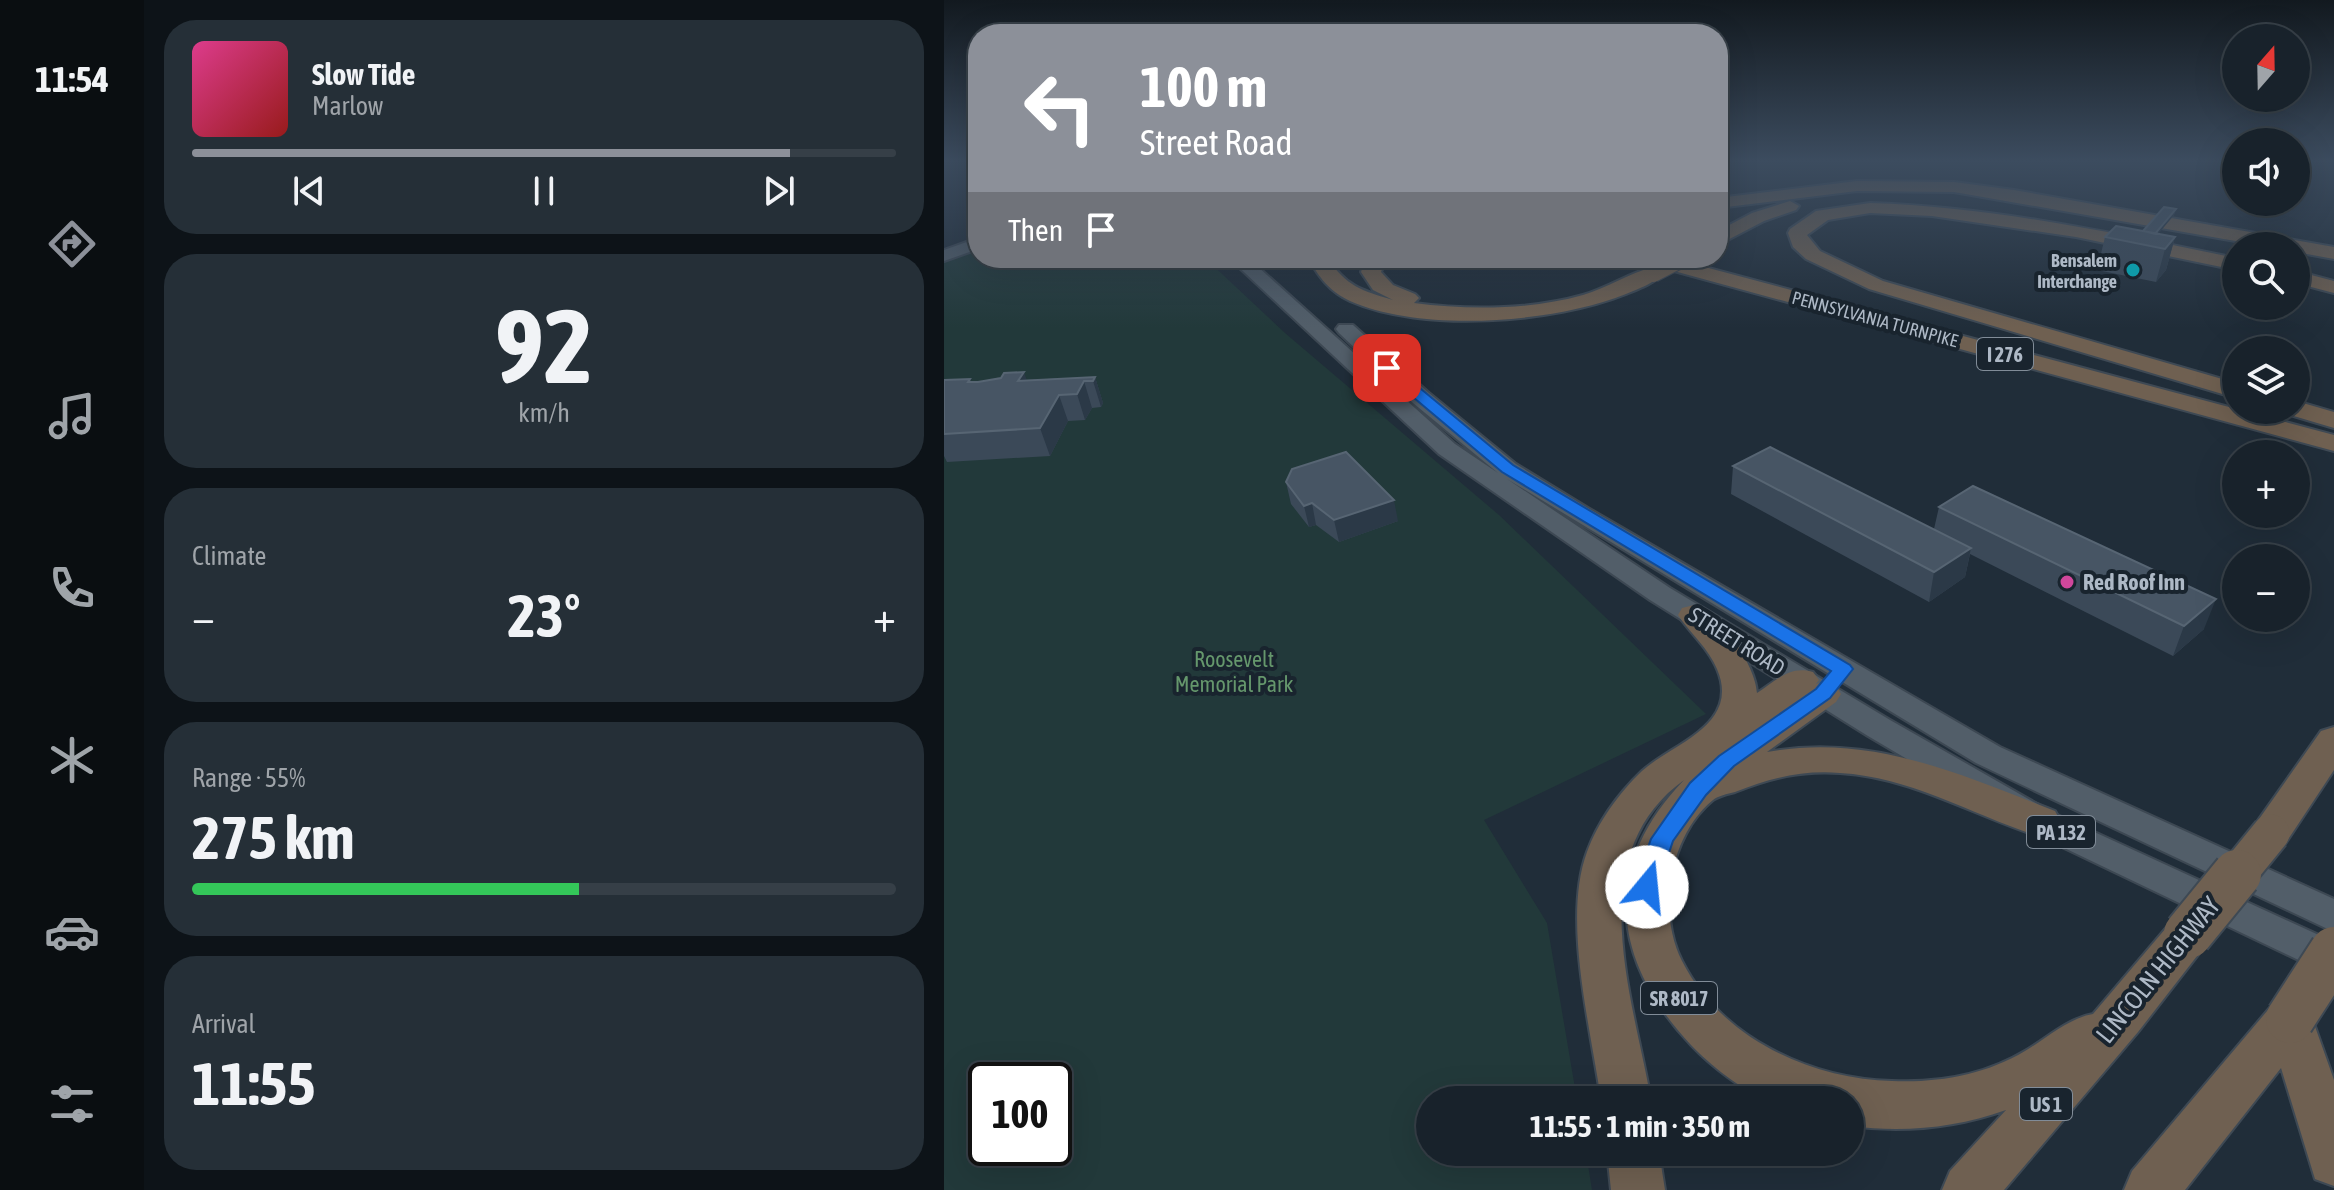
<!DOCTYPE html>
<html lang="en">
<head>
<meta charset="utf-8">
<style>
  body { margin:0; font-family:"Asap Condensed",sans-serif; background:#252f37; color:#f1f3f6; height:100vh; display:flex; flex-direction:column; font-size:30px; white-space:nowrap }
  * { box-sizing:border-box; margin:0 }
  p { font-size:26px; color:#9fa4a9 }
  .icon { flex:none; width:44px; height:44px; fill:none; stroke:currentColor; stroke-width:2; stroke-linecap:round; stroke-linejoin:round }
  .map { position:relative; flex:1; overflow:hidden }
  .sheet { display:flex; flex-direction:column; gap:20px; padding:20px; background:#0d1318; width:800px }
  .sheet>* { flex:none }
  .guide { position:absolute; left:24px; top:24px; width:760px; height:244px; border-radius:32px; box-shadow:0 8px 32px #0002,0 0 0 2px #363f47; background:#8c9099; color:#fff; overflow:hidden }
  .needle { width:52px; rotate:20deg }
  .fabs { position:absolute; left:1278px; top:24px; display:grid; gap:16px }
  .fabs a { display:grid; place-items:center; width:88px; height:88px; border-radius:50%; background:#18222b; box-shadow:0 8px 32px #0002,0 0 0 2px #363f47; font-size:40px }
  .speed { position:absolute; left:24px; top:1062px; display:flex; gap:16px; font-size:40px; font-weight:700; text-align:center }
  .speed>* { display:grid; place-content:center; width:104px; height:104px; border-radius:50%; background:#18222b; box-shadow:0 8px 32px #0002,0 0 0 2px #363f47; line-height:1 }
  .speed .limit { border:4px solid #111; border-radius:12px; background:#fff; color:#111 }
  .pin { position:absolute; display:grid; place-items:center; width:68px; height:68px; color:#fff; margin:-34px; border-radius:16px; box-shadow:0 4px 12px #0006 }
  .me { position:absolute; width:88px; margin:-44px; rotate:17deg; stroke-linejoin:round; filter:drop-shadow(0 0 6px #0008) }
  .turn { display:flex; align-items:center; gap:28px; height:168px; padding:0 40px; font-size:36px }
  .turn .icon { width:104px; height:104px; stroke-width:2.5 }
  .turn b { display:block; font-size:56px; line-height:68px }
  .then { display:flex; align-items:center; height:76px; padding:0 40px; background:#0003; gap:16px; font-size:30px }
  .big { font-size:60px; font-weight:700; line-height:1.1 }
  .sheet .card { flex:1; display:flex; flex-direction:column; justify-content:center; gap:12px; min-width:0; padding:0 28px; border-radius:32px; background:#252f37 }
  .sheet .dial { align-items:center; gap:0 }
  .dial b { font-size:104px; line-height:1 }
  .song { display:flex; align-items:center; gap:24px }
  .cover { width:96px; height:96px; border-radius:12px; background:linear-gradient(135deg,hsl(330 70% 55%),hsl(0 70% 35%)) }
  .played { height:8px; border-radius:4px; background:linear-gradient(90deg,#8c9099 85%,#363f47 85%) }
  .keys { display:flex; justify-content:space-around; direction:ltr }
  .heat { display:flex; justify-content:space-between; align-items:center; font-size:44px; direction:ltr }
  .charge { height:12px; border-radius:6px; background:linear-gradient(90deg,#34c759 55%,#363f47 0) }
  .trip { position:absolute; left:472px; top:1086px; width:448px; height:80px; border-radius:40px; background:#18222b; box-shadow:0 8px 32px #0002,0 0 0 2px #363f47; font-weight:700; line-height:80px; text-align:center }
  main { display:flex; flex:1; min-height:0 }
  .tab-bar { display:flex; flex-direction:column; width:144px; justify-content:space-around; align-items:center; background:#0a0e11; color:#9fa4a9 }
  .tab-bar .icon { width:56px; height:56px }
  .tab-bar .active { color:#8c9099 }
  .tab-bar b { font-size:36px; color:#f1f3f6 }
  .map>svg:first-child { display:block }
</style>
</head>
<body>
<main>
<nav class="tab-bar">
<b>11:54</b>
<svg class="icon active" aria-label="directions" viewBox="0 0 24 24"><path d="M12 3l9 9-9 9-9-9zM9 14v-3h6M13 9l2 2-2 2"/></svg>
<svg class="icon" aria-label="music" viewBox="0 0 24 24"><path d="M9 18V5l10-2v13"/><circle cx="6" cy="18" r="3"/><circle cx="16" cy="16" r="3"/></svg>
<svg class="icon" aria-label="phone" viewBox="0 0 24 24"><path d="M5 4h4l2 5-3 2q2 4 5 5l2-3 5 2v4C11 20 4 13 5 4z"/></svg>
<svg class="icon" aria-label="climate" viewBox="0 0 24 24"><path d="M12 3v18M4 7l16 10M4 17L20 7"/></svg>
<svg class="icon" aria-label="car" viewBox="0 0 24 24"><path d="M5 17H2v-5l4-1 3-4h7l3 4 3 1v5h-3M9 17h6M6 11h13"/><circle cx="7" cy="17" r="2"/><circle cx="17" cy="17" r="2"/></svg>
<svg class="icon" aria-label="filters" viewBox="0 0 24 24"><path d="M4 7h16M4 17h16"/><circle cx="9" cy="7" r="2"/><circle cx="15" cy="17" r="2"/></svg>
</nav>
<section class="sheet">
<div class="card">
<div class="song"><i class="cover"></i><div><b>Slow Tide</b><p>Marlow</p></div></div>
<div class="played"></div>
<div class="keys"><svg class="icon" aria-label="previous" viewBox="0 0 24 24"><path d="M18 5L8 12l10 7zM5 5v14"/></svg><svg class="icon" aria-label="pause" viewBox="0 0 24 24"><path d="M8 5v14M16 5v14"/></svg><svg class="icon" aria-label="next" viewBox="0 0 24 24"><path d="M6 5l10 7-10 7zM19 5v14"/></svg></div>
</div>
<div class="card dial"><b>92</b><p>km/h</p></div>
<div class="card"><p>Climate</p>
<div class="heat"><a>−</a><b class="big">23°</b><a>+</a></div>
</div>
<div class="card"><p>Range · 55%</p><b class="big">275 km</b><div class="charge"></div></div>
<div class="card"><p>Arrival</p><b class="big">11:55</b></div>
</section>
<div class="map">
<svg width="1390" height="1190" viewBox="0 0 1390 1190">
  <rect width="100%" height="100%" fill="#202d39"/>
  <path fill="#22393a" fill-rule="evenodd" d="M34 250V258H261L341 333 555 515 762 714 540 820 603 923 633 1100H486V1152H642L648 1190H0V263ZM42 1080H110V1148H42Z"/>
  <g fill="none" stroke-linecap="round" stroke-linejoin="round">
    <g stroke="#3d4853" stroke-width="4">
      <path id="major" d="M34 238V249L0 261V250Z
        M285 258H304L511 444 554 473 469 403 395 333 392 329 395 325H409L485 393 572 464 644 508 1056 747 1390 899V932L1032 763 563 479 726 588 946 720 1109 813 1390 942V977L1085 831 924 736 706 600 495 454Z"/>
    </g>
    <g stroke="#3e4954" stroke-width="4">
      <path id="highway" d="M913 181 1010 182 1070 190 1390 247V259L1352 252V246H1320L1010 192 913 191 774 208V198Z
        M846 201 855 206 852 210 820 221 774 245V231L808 213Z
        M926 203C1050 207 1170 233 1292 258V270L1132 237 988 216 926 213 884 220 863 235 876 251 939 281 1292 383V398L925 289 862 259 849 247 844 233 846 229 872 211Z
        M364 258H384C401 286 419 291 449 300L429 290 417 272 422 258H442L437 272 449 285 471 294 475 298 470 303C524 310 586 310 639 295 663 288 685 273 709 267L719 273C711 283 694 289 682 294 610 323 478 333 406 301 385 291 375 277 364 258Z
        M694 258H727L1390 435V451L697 262Z
        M1352 271 1390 281V293L1352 283Z
        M1352 401 1390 412V428L1343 414 1340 410H1352Z
        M750 605C776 612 812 666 813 693 832 681 846 665 869 672L875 680 872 684 879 682 892 686 897 694 892 702 823 752C927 733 1016 774 1111 811L1117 822 1111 833 1097 837C1030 816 968 777 896 773 858 770 826 778 791 792 783 794 774 796 769 800 725 836 713 912 738 961 777 1038 866 1079 948 1081 994 1083 1041 1075 1081 1051 1103 1038 1125 1018 1149 1014L1228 921 1244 915 1260 921 1266 934 1260 947 1194 1032 1060 1190H998L1006 1171 1062 1110C1011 1128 960 1133 906 1126V1100C883 1100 848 1105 827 1100 801 1094 764 1063 747 1045 668 961 656 867 740 780 636 855 689 996 707 1100H657C647 1029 618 919 643 852 654 822 675 793 698 771 729 743 797 725 773 669 765 649 746 633 734 615L738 608Z
        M1390 727V770L1341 844 1327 849 1313 844 1307 833 1313 822 1377 731Z
        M1346 998 1363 1004 1390 1080V1186L1371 1179 1337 1068 1241 1190H1180L1188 1171 1329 1004Z
        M663 1152H715L721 1190H667Z"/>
    </g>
    <use href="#major" fill="#525e69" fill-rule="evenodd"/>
    <use href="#highway" fill="#6f6051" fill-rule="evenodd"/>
    <g stroke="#3e4954" stroke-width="20" stroke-linecap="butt">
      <path id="highway-bridge-far2" d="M709 273 738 258"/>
    </g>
    <g stroke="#3e4954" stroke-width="41" stroke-linecap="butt">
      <path id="highway-bridge-far1" d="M1292 876 1327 833"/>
    </g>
    <g stroke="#3e4954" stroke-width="52" stroke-linecap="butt">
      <path id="highway-bridge" d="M1244 934 1293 874
        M1346 1019 1390 951"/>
    </g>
    <use href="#highway-bridge-far2" stroke="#6f6051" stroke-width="18"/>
    <use href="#highway-bridge-far1" stroke="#6f6051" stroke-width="37"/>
    <use href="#highway-bridge" stroke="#6f6051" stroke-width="48"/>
  </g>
  <path fill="#3b4958" d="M1232 209 1230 215 1214 234 1231 237 1222 270 1212 282 1153 270 1161 237 1199 231Z
    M151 377 159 403 157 407 148 408 141 420 124 421 106 456 3 462 0 456V380L26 379 27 382Z
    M789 466 990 529 995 507 1260 629 1229 656 1026 554 1021 577 985 602 787 494Z
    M342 482 454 521 395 542 372 525 365 527 347 504Z"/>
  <path fill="#2b3947" d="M1232 209 1230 215 1204 246 1202 245Z
    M1231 237 1222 270 1212 282 1221 249Z
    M80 372 89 398 74 381Z
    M151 377 159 403 157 407 149 381Z
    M140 381 148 408 141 420 133 394Z
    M115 395 124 421 106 456 96 428Z
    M450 500 454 521 395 542 390 520Z
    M368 503 372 525 365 527 360 506Z
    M1027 548 1021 577 985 602 990 572Z
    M1272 599 1260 629 1229 656 1240 626Z"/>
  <path fill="#475564" stroke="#576573" stroke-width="2" d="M1220 207 1232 209 1211 234 1199 231Z
    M1172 226 1231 237 1221 249 1161 237Z
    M80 372 74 381 151 377 149 381H140L133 394 115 395 96 428 0 434V380L26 379 24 382H34L57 378 60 373Z
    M826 447 1027 548 990 572 789 466Z
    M402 452 450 500 390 520 368 503 360 506 342 482 348 469Z
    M1029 486 1272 599 1240 626 995 507Z"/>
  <linearGradient id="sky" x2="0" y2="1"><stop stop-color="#12191f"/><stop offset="0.49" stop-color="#3c4c5f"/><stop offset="1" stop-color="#3c4c5f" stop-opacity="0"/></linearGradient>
  <rect width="1390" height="328" fill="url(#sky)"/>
  <path fill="#1a73e8" stroke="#114b97" stroke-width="2" d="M438 365H448L569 465 906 665 909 669 886 698 790 766 762 795 729 841 711 894 703 896 694 894 690 887 707 839 746 783 775 756 872 689 887 671 558 472 438 371Z"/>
  <circle fill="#0f9aa8" stroke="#19242e" stroke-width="3" cx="1189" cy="270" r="8"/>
  <circle fill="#d1479c" stroke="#19242e" stroke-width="3" cx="1123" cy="582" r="8"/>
  <g text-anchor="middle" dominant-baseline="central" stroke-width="8" stroke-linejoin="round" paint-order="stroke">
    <g font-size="18" font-weight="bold" fill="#aeb9c6" stroke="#19242e" text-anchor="end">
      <text x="1173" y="260">Bensalem<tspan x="1173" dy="21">Interchange</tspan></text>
    </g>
    <g font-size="18" fill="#aeb9c6" stroke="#19242e">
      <text transform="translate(931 319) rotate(15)">PENNSYLVANIA TURNPIKE</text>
    </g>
    <g fill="#19242e" stroke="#818c98" stroke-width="2">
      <rect x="1033" y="338" width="56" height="32" rx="6"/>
      <rect x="1083" y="816" width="68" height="32" rx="6"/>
      <rect x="697" y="982" width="76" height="32" rx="6"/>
      <rect x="1076" y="1088" width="52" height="32" rx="6"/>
    </g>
    <g font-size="20" font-weight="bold" fill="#aeb9c6">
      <text x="1061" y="354">I 276</text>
      <text x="1117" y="832">PA 132</text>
      <text x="735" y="998">SR 8017</text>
      <text x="1102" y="1104">US 1</text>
    </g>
    <g font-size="22" font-weight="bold" fill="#aeb9c6" stroke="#19242e" text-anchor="start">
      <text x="1139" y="582">Red Roof Inn</text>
    </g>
    <g font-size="22" fill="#aeb9c6" stroke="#19242e">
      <text transform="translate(793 641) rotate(32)">STREET ROAD</text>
    </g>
    <g font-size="22" fill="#65976c" stroke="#19242e">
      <text x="290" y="659">Roosevelt<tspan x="290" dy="25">Memorial Park</tspan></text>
    </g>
    <g font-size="26" fill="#aeb9c6" stroke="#19242e">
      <text transform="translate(1214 970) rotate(-51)">LINCOLN HIGHWAY</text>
    </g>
  </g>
</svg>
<div class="fabs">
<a><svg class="needle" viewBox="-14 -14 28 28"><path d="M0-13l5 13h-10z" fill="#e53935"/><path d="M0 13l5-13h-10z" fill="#9fa4a9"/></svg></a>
<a><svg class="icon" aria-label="sound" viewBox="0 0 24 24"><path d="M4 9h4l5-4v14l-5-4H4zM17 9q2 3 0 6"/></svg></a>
<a><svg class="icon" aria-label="search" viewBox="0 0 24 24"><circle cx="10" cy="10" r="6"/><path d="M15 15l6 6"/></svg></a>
<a><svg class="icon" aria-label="layers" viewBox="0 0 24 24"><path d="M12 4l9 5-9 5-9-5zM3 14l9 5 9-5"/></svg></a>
<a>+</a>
<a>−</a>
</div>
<div class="speed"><div class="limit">100</div></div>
<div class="pin" style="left:443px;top:368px;background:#d93025"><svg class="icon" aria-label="arrive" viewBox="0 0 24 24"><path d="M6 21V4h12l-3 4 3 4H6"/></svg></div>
<svg class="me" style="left:703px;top:887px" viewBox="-20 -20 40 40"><circle r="19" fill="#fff"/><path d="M0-13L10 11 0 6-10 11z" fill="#1a73e8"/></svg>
<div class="trip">11:55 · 1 min · 350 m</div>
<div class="guide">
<div class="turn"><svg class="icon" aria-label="left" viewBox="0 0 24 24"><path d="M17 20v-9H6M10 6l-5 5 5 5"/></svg><div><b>100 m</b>Street Road</div></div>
<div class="then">Then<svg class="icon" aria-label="arrive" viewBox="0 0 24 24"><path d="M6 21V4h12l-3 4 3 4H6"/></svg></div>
</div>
</div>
</main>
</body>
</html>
